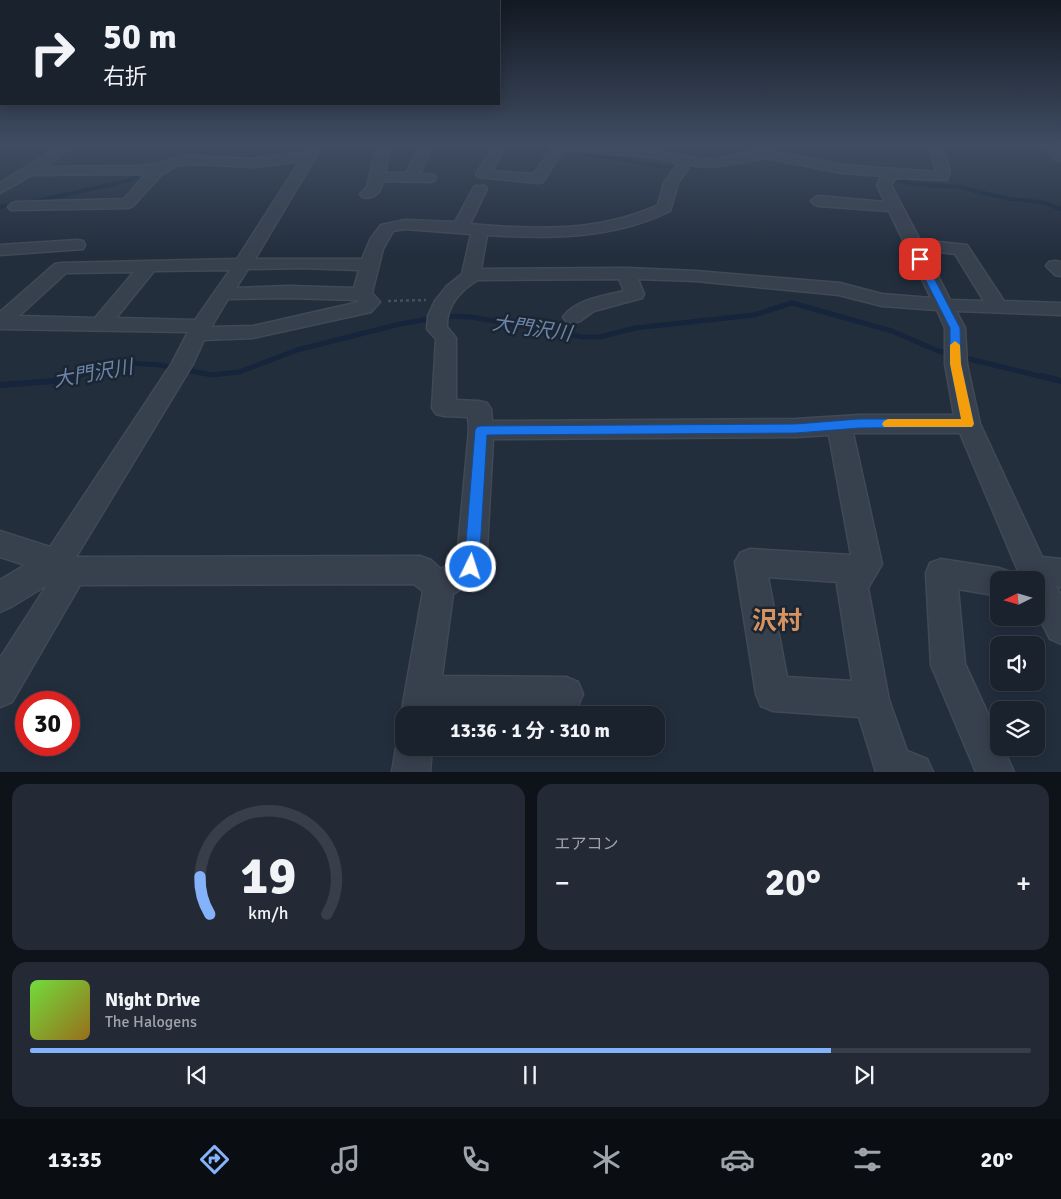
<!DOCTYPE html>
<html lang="ja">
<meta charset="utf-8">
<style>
body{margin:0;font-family:Signika,"Noto Sans JP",sans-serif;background:#232a36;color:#f1f3f6;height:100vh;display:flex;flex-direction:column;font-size:19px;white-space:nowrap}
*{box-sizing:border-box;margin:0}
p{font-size:16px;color:#9fa4aa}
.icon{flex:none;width:28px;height:28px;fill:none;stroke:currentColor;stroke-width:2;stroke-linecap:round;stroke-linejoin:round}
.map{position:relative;height:772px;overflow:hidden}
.side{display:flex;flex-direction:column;gap:12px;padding:12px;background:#0e1319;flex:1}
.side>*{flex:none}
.hud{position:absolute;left:0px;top:0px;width:500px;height:105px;box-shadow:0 2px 12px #0003,0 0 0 1px #383f4a;background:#1a222e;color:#f1f3f6;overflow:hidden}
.needle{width:32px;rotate:265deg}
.tools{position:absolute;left:990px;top:571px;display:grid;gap:10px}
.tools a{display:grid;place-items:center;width:55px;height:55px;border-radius:10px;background:#1a222e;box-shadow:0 2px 12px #0003,0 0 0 1px #383f4a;font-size:25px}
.speed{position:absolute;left:15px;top:691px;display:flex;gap:10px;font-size:25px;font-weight:700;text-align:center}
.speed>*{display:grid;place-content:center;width:65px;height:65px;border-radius:50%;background:#1a222e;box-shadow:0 2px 12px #0003,0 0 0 1px #383f4a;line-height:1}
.speed .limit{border:8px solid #d22;background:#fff;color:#111}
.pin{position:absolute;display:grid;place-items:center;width:42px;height:42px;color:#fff;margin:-21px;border-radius:10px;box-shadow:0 2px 8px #0006}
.me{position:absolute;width:55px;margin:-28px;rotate:4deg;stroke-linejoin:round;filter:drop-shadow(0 0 4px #0008)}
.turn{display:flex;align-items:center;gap:18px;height:105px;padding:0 20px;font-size:22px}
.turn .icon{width:65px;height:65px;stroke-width:2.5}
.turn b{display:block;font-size:35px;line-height:42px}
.big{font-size:38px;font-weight:700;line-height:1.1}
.side .widget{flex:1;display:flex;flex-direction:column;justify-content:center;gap:8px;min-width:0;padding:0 18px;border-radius:15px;background:#232a36}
.side .dial{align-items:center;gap:0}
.dial svg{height:130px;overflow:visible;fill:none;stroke:#383f4a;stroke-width:7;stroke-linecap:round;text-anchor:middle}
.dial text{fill:#f1f3f6;stroke:none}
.song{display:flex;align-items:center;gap:15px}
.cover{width:60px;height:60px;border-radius:8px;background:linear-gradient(135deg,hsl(100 70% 55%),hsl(40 70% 35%))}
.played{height:5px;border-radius:2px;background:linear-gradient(90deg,#85b3fb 80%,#383f4a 80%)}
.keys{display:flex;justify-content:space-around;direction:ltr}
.heat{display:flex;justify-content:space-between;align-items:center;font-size:28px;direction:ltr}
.side .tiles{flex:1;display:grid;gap:12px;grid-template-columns:1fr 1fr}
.widget:last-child{grid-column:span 2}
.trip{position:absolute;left:395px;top:706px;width:270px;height:50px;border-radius:15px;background:#1a222e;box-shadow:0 2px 12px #0003,0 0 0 1px #383f4a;font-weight:700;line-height:50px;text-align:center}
.tab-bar{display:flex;height:80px;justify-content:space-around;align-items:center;background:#0a0e12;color:#9fa4aa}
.tab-bar .icon{width:35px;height:35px}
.tab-bar .selected{color:#85b3fb}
.tab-bar b{font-size:22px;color:#f1f3f6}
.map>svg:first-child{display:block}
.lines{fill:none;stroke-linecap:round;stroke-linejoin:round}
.stream-far2{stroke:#16253b;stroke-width:4}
.stream-far1{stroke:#16253b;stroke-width:5}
.stream{stroke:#16253b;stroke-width:6}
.minor-casing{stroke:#404956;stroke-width:3}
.path{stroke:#3e5456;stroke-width:2.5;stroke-dasharray:3 3;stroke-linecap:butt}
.minor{fill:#37404d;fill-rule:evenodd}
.route{fill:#1a73e8;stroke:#114b97}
.slow{fill:#f59e0b}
.labels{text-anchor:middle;stroke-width:5;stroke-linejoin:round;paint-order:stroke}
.water-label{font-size:20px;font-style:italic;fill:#6a85a9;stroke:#1c2532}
.near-quarter-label{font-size:25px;font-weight:bold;fill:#d7935f;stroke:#1c2532}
</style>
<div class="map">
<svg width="1061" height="772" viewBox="0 0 1061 772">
<rect width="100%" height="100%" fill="#232e3d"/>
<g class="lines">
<!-- stream-far2 -->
<g class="stream-far2">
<polyline points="549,146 552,146"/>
<polyline points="570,150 663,167 679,167"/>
<polyline points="689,167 713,167 727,164"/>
<polyline points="869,175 881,176"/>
<polyline points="891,179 914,184 959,187 1009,199 1042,202 1061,209"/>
<polyline points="27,203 127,181 150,169"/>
<polyline points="0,207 18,204"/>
</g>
<!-- stream-far1 -->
<g class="stream-far1">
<polyline points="961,357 1047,378"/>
<polyline points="73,378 109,366 130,363 160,365 212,375 239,372 297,350 400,324 445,316 472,317 583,337 600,337 635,328 754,315 792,303 892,331 938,351 952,354"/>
</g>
<!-- stream -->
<g class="stream">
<polyline points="1042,376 1061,381"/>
<polyline points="0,385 66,380 77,376"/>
</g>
<defs>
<g id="minor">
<path d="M60,146H75L45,167L140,166L156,164L183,156L253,159L306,152L310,146H322L255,259H362L370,240L381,225L405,220L455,222L473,189L475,186H485L487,189L470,224C533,230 600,232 658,205L664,183L678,163L650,157L563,150L543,182L538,183L478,177L476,174L494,146H506L492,171L534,174L553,146H609L650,149L698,159L717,160L743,153L766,150L842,165L936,172L930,146H942L950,171L947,180L896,178L891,185L920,240L967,245L1004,301L1061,303V315L956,311L965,328L967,364L980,424L1042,557L1061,559V587L1056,586L1061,595V644L1050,639L1036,611V580H1022L960,433H853L882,564L868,588L889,700L907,751L927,759L933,772H876L859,717L773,711L761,706L756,694L735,562L740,553L750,549L851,555L829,435L796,437L493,439L486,567L481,577L453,594L442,676L566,677L578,682L583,694L578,706L566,711L437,710V715H404V721L401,715L423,591L414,584L80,585L12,702L0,707V658L47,585L11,607L0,612V580L25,565L0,557V531L50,547L172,363L188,332L0,329V312L55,264L61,263L237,259L300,161L253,167L193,164L176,166L161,175L133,206L128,208L11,210L8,207L11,204L16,202L124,199L146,174L32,175L0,193V183ZM766,158L842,173L882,176L877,185L885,202L819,196L814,198L811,201L814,204L819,206L889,211L931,298L882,294L840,283L696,271L626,268L481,269L487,235C550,239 613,239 670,211L678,183L690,165C716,171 740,161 766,158ZM405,229L471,234L462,274L447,286L435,301L428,316L427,329L436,339L432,408L436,414L444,416L468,417L469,430L457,559L441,569L431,560L420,556L76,557L193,364L204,340L253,338L371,312L380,302L372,293L383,249L393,231ZM925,250L955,254L984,301L950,300ZM302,268L359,270L354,288L289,286L236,288L248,269ZM230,270L195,320L116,318L154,271ZM134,272L95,318L19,316L66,273ZM619,279L624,291C604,296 576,299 563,317L566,321L573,323L580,321L594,311L642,298L644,294L638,279L696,281L839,295L882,306L937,310L945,328V364L954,415H859L796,419L492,421L491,409L487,403L479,401L456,400V338L447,327C446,307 460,290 478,280ZM289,298L357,300L359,302L253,326L211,327L228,299ZM768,577L838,582L837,585L852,681L787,677Z"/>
<path d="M381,146H393L389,153L385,173H406L420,146H432L420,174L434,175L436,178L434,181L429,182L383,181C381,192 374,200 362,197L360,194L367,187L375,153Z"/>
<polygon points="1041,146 1055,146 1061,150 1061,161 1056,160"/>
<polygon points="77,240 83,241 85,245 83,249 0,255 0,245"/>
<polygon points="1055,261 1061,262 1061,276 1055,275 1046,266 1049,262"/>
<polygon points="941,559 999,568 1010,572 1013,580 999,580 999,596 958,589 965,664 999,738 999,748 1003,748 1014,772 976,772 931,665 926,573 930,563"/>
<polygon points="404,734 404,748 432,748 430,772 392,772 396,748 401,735"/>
</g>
</defs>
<!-- minor casing -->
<use href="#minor" class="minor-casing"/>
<!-- path -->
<polyline class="path" points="388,301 426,300"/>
<!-- minor -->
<use href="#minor" class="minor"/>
</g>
<!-- sky -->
<linearGradient id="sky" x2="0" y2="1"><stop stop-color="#131922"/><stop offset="0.57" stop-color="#3f4c62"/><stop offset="1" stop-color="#3f4c62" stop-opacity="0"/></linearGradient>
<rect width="1061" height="254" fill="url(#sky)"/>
<!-- route -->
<polygon class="route" points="920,256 924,259 960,328 961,364 974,424 972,427 859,428 796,433 487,435 479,567 477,572 471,574 466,572 464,567 475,430 477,427 481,426 796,424 859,419 961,419 950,364 950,328 915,259"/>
<!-- slow -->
<polygon class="slow" points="955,341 960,345 961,364 974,424 972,427 884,427 882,424 884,421 888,419 961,419 950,364 950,345"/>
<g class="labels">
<!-- water labels -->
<g class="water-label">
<text transform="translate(532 328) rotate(8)" y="7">大門沢川</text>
<text transform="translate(93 373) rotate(-10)" y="7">大門沢川</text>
</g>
<!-- near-quarter labels -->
<g class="near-quarter-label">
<text x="777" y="629">沢村</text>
</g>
</g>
</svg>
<div class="tools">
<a><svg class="needle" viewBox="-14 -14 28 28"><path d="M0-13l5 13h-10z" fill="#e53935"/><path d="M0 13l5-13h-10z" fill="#9fa4aa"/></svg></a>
<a><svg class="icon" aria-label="sound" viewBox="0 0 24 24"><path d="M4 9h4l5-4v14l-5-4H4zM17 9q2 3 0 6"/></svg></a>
<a><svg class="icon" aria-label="layers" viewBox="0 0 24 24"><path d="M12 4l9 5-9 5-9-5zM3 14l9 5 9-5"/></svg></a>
</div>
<div class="speed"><div class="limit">30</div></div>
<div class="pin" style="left:920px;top:259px;background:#d93025"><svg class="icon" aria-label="arrive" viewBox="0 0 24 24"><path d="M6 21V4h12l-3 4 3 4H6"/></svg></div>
<svg class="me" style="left:471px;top:567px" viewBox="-20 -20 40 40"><circle r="17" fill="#1a73e8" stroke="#fff" stroke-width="3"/><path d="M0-11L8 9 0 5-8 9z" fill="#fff"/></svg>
<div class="trip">13:36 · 1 分 · 310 m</div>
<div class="hud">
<div class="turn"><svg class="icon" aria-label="right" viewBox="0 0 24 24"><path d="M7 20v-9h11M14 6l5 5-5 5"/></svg><div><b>50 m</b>右折</div></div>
</div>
</div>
<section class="side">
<div class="tiles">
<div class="widget dial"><svg viewBox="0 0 100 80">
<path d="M14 69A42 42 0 1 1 86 69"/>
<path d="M14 69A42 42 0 0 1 8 46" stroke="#85b3fb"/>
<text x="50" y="56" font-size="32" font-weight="700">19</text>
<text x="50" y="72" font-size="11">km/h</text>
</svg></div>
<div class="widget"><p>エアコン</p>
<div class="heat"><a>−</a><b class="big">20°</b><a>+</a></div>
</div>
<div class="widget">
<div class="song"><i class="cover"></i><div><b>Night Drive</b><p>The Halogens</p></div></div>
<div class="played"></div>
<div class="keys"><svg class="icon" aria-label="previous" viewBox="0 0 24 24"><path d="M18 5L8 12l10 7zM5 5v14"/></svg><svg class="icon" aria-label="pause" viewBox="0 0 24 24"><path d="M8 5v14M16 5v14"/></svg><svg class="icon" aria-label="next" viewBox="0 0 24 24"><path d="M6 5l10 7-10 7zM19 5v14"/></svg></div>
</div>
</div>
</section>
<nav class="tab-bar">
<b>13:35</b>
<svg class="icon selected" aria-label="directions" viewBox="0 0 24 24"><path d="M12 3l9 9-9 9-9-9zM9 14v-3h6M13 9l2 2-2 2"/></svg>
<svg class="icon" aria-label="music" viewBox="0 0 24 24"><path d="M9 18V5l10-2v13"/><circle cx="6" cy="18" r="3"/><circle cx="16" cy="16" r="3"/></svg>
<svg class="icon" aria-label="phone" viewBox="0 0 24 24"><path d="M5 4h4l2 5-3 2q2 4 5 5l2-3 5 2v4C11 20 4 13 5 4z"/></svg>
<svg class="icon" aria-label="climate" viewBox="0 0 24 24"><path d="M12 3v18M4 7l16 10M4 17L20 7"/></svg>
<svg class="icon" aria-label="car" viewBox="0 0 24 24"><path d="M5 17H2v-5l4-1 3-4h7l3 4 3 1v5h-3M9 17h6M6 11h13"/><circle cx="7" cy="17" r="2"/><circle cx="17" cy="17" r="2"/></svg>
<svg class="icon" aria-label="filters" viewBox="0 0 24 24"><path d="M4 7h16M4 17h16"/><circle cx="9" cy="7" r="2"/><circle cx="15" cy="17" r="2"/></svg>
<b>20°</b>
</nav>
